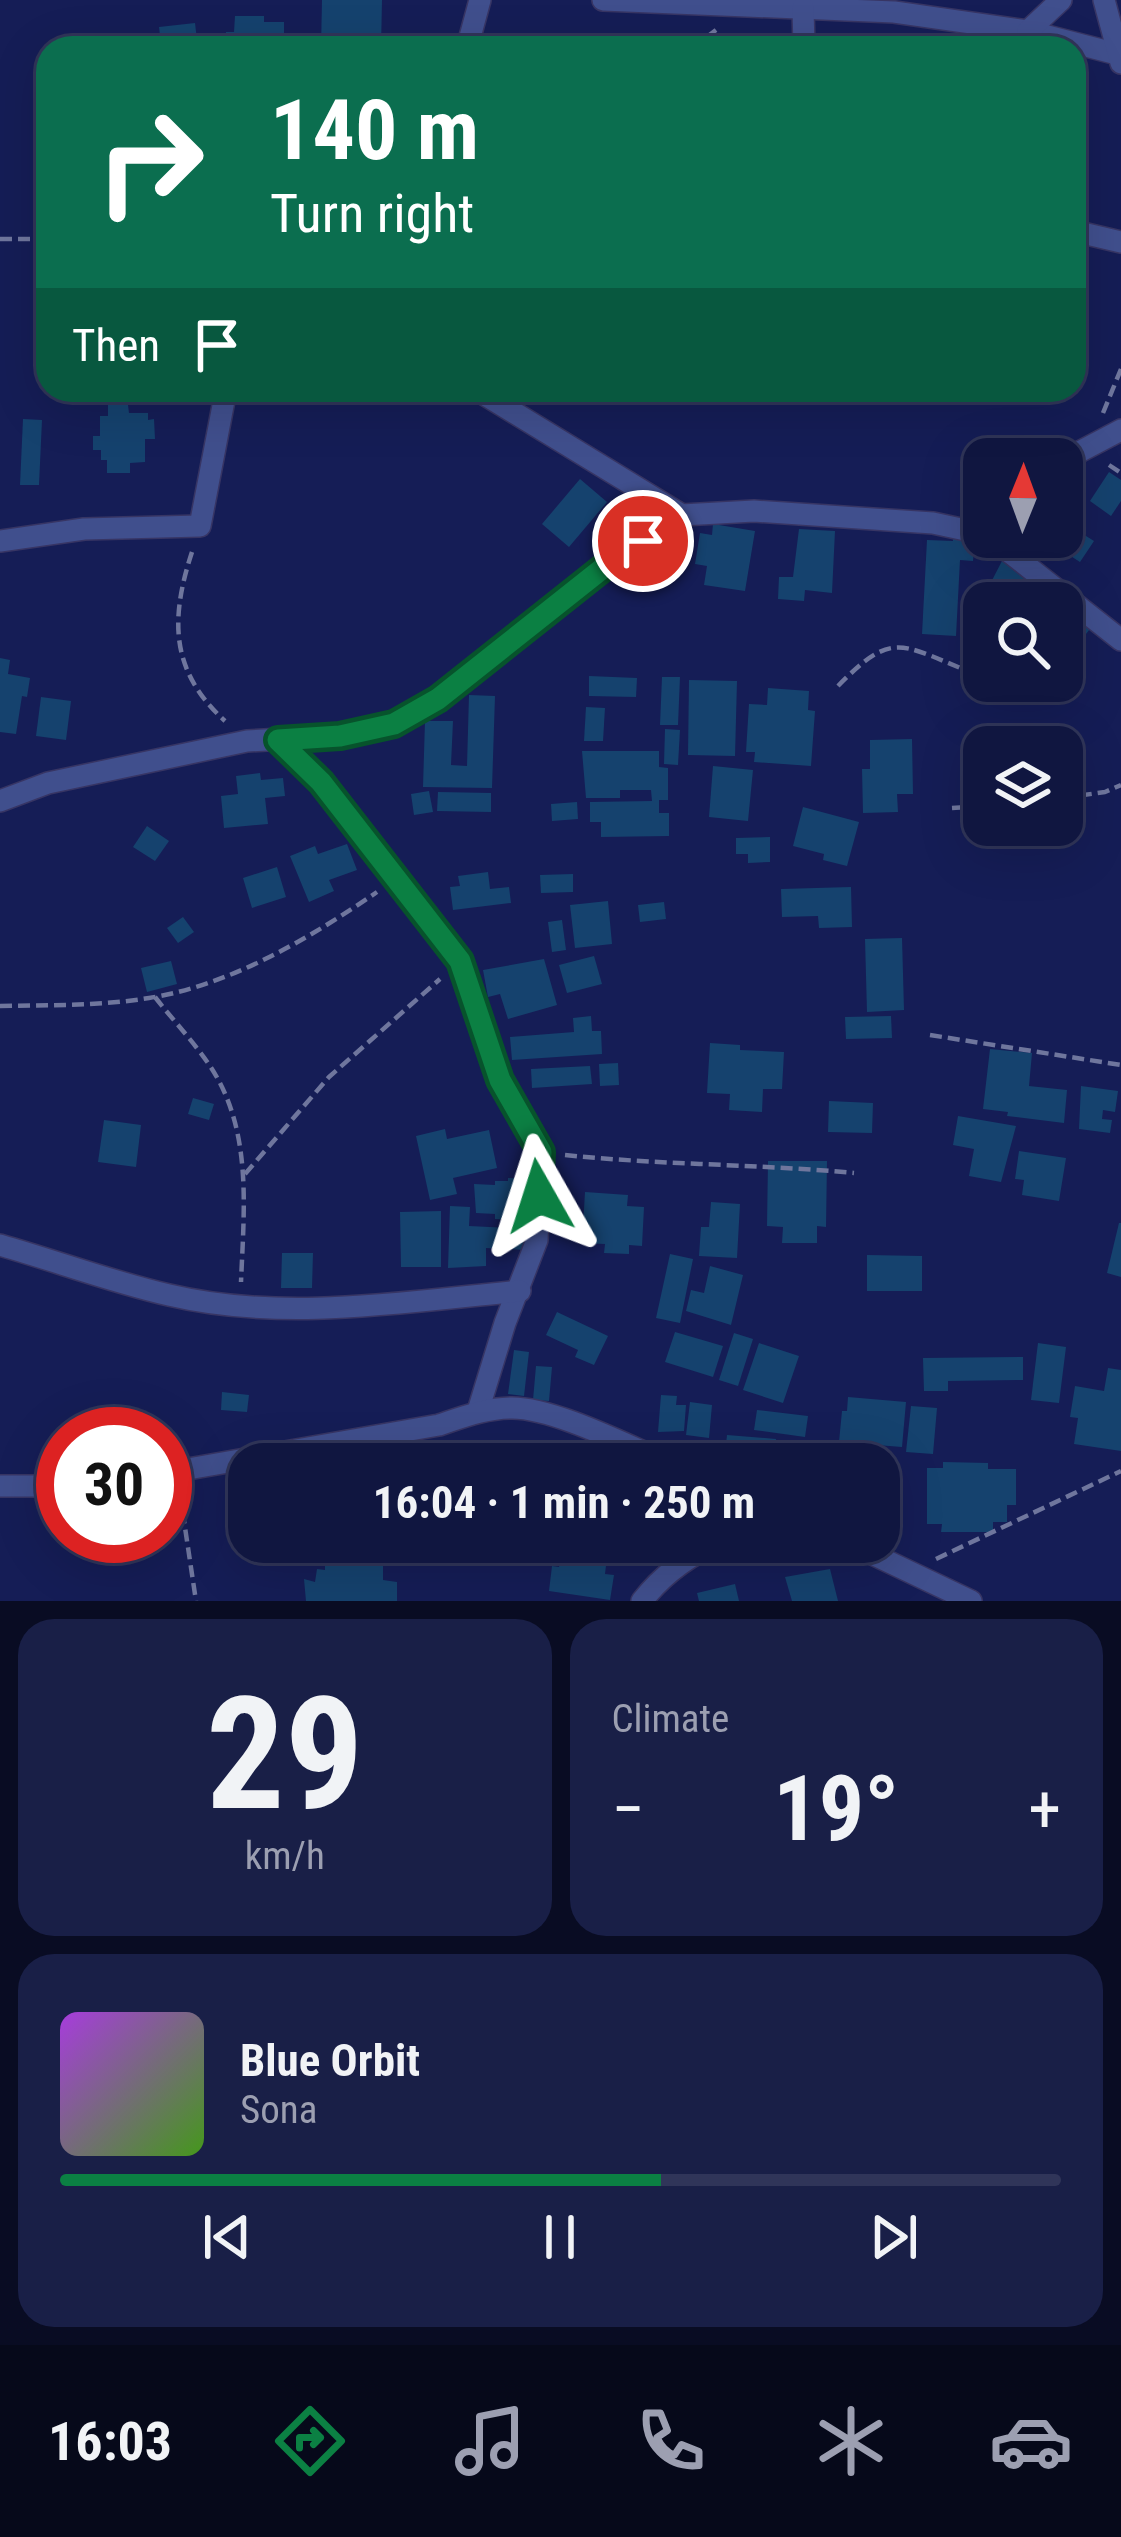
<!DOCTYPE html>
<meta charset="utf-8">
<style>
body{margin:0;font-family:"Roboto Condensed",sans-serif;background:#191f47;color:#f1f3f6;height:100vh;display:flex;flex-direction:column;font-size:45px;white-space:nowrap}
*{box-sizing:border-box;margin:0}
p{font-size:39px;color:#9c9fb1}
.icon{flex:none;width:66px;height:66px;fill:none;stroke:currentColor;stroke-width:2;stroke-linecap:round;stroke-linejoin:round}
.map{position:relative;height:1601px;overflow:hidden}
.details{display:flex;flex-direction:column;gap:18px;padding:18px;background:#090c23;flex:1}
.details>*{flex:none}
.top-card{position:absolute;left:36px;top:36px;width:1050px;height:366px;border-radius:36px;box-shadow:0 12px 48px #0002,0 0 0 3px #303559;background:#0b6e4f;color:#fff;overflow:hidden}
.needle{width:78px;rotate:1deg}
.buttons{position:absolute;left:963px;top:438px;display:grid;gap:24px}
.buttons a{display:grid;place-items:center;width:120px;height:120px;border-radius:24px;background:#101640;box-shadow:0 12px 48px #0002,0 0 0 3px #303559;font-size:60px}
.speed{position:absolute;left:36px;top:1407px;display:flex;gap:24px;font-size:60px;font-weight:700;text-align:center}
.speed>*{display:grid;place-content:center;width:156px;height:156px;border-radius:50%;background:#101640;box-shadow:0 12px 48px #0002,0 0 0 3px #303559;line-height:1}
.speed .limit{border:18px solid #d22;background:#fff;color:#111}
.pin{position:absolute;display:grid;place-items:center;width:102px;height:102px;color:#fff;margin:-51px;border:6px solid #fff;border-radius:50%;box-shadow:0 3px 12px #0007}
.me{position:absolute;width:132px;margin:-66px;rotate:354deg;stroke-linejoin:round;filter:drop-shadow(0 0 9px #0008)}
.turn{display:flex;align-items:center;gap:42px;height:252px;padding:0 36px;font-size:54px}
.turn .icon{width:156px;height:156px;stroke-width:2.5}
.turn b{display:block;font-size:84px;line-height:102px}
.then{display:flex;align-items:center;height:114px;padding:0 36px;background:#0003;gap:24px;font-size:45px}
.big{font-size:90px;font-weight:700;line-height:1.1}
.details .card{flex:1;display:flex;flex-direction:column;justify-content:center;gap:18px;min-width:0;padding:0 42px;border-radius:36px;background:#191f47}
.details .dial{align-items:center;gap:0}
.dial b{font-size:156px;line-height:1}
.song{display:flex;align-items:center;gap:36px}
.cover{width:144px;height:144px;border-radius:18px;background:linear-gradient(135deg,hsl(280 70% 55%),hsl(100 70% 35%))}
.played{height:12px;border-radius:6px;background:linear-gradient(90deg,#0b8043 60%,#303559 60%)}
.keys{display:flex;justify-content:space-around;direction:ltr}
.heat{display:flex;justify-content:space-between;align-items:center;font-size:66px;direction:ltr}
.details .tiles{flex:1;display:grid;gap:18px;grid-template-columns:1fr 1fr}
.card:last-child{grid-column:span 2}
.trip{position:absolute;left:228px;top:1443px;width:672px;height:120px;border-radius:36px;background:#101640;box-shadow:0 12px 48px #0002,0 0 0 3px #303559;font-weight:700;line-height:120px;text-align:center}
.tab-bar{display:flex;height:192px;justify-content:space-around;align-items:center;background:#06091a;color:#9c9fb1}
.tab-bar .icon{width:84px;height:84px}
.tab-bar .on{color:#0b8043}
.tab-bar b{font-size:54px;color:#f1f3f6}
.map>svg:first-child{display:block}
.building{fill:#15426e}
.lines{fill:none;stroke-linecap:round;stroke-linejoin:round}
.street-casing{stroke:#373564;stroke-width:24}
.path{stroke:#6f769d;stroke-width:4.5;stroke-dasharray:12 6;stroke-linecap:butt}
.street{stroke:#404f8d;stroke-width:21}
.route-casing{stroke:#07532c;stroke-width:30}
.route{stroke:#0b8043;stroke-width:21}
</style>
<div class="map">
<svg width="1121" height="1601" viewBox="0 0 1121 1601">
<rect width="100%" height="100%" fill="#151d56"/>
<!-- building -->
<g class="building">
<polygon points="322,0 382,0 381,48 321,48"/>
<polygon points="235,16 264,16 264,22 284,22 284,48 226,48 226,32 234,32"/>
<polygon points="195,23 197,40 161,44 159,27"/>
<polygon points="108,404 128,405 129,413 148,413 148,420 154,419 155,439 145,439 145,462 130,463 130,473 107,473 107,460 101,460 101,450 93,450 93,436 100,436 100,416 108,416"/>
<polygon points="23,419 42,420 39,485 20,485"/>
<polygon points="1109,472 1121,480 1121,501 1111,516 1090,501"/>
<polygon points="580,479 607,502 569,547 542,524"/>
<polygon points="1062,521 1094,541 1080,562 1041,537 1062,537"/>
<polygon points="713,524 755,531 745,591 704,585 707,566 695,564 700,533 712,535"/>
<polygon points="799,529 835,531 832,593 805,590 804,601 778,599 779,577 793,577"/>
<polygon points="953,537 975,538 973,561 960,560 956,636 922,634 927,540 953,541"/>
<polygon points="1003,559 1093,625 1072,652 1062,645 1062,603 1032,603 1014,591 1005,603 987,590"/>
<polygon points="0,658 10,660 8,674 30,678 27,697 22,696 16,734 0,732"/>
<polygon points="589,676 637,678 636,697 589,696"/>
<polygon points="662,677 680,677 678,725 660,725"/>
<polygon points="689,680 737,681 735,756 688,755"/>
<polygon points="768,688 809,691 808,710 815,711 811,766 754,762 755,752 746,752 749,704 767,705"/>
<polygon points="469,695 495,696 492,788 423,787 425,721 453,721 451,765 467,766"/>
<polygon points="41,697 71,701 66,740 36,736"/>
<polygon points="586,707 605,708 603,741 584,741"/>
<polygon points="665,729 680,730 678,765 664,764"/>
<polygon points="912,739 913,794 897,794 898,812 863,813 862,769 870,769 870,740"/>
<polygon points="582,751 659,751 659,767 668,768 668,800 659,800 659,813 669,813 669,836 601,837 601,822 590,822 590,802 652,801 651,790 620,790 620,798 586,798"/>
<polygon points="713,766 753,770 748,821 709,817"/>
<polygon points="260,773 261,780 283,778 285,796 265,798 268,824 224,828 221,796 238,794 236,776"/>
<polygon points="1062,779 1083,788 1073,811 1062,807"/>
<polygon points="429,791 433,812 414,815 411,794"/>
<polygon points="438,792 491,793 491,812 437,811"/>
<polygon points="577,802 578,819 552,821 551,804"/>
<polygon points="803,807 859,822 847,866 823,860 824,854 793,846"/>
<polygon points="147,826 169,841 155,861 133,847"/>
<polygon points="770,837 770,862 748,863 748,854 736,854 736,838"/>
<polygon points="347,844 357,870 329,880 334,891 309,902 290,856 315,846 318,854"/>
<polygon points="277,867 286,897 252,908 243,878"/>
<polygon points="488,872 490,889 509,887 511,903 453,910 450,887 460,886 458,876"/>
<polygon points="573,874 573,892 541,893 540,875"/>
<polygon points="851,887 852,927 819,928 818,916 782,917 781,889"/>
<polygon points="608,901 612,944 575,948 570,905"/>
<polygon points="664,902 666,919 640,922 638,905"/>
<polygon points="183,917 194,932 178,943 167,928"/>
<polygon points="562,920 566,950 552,952 548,922"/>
<polygon points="902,938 904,1010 867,1012 865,939"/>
<polygon points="594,956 602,984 567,993 559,965"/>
<polygon points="544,959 557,1005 508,1019 500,994 488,997 483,970"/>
<polygon points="171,961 177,984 147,992 141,968"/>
<polygon points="591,1016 592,1031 601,1031 602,1054 512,1060 510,1037 574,1032 573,1018"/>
<polygon points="891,1016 892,1038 846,1039 845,1017"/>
<polygon points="710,1043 740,1045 740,1050 784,1052 782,1089 763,1089 762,1112 729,1110 730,1094 707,1093"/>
<polygon points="990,1049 1032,1053 1029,1086 1067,1090 1064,1123 1007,1116 1008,1112 983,1109"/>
<polygon points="618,1063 619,1085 600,1086 599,1064"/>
<polygon points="590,1066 592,1084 532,1088 531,1069"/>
<polygon points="1081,1086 1118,1091 1115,1112 1103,1110 1102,1119 1112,1120 1110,1133 1079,1129"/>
<polygon points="193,1098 214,1104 209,1120 188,1114"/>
<polygon points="829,1101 873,1103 872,1133 828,1132"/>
<polygon points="958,1116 1016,1126 1001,1182 969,1176 974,1149 953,1145"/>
<polygon points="104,1120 141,1125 136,1167 98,1162"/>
<polygon points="445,1129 447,1139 489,1130 497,1168 453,1178 457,1194 430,1200 416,1136"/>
<polygon points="1019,1151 1066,1158 1059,1201 1022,1195 1024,1180 1015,1179"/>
<polygon points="768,1161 827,1161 826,1227 817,1226 817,1243 782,1243 783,1227 767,1226"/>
<polygon points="508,1178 543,1179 542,1221 495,1219 495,1214 476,1213 474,1184 495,1185 495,1181 508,1181"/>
<polygon points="585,1192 628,1195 627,1206 644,1207 642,1246 629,1245 629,1254 604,1253 605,1244 582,1243"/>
<polygon points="711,1202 740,1204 737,1258 699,1256 701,1227 709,1227"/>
<polygon points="450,1206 470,1207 469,1226 527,1229 526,1250 486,1248 486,1266 448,1268"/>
<polygon points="441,1211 441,1267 401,1267 400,1212"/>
<polygon points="1119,1223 1121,1223 1121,1277 1107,1273"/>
<polygon points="282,1253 313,1253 312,1288 281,1288"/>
<polygon points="670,1254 693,1259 680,1323 656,1318"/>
<polygon points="867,1255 922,1256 922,1291 867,1291"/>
<polygon points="710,1266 743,1275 731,1325 686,1311 691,1290 704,1293"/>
<polygon points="557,1312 608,1336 594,1365 575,1357 578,1350 546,1335"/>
<polygon points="675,1332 723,1346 713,1377 665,1362"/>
<polygon points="734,1333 753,1339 738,1386 719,1380"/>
<polygon points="759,1343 799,1356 783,1403 743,1390"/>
<polygon points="1038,1343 1066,1347 1059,1403 1031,1400"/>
<polygon points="514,1350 529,1352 524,1396 508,1394"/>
<polygon points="1023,1357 1023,1380 948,1381 948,1391 924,1391 923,1358"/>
<polygon points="536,1366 552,1367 549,1401 533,1400"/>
<polygon points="1108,1368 1121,1370 1121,1451 1074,1444 1078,1418 1070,1417 1075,1386 1104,1391"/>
<polygon points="222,1392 249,1395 247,1412 221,1410"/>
<polygon points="661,1395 677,1396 676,1405 686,1405 684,1431 658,1432"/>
<polygon points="848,1397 906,1402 902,1447 839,1442 842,1411 847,1411"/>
<polygon points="690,1402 712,1405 709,1438 686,1435"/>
<polygon points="911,1406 937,1408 933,1454 906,1452"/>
<polygon points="757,1410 808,1416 805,1437 754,1430"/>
<polygon points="727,1435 776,1439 774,1464 724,1464"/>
<polygon points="943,1462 988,1463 988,1469 1016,1469 1016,1505 1007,1505 1007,1522 993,1522 993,1532 941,1532 942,1524 927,1524 927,1468 943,1468"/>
<polygon points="879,1500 891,1504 883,1527 889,1529 882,1550 860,1542 879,1542"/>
<polygon points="563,1542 585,1542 583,1553 607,1557 605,1574 614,1575 610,1600 549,1591 552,1566 559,1567"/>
<polygon points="325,1552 345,1554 345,1559 356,1560 356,1554 383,1556 383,1580 397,1582 397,1601 306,1601 304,1579 315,1582 317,1569 325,1570"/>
<polygon points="830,1569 838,1601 792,1601 785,1577"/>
<polygon points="735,1584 739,1601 699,1601 697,1593"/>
</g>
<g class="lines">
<defs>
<g id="street">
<polyline points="603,0 894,12 1028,31 1117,54"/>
<polyline points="1104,0 1121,63"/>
<polyline points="803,8 804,48"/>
<polyline points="1028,31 1061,0"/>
<polyline points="467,48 480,0"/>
<polyline points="1074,231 1121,242"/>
<polyline points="477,390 682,515"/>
<polyline points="1062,461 1121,430"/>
<polyline points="990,537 1121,640"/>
<polyline points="0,541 84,529 200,526 226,390"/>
<polyline points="278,740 321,782 460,961 499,1080 541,1152 537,1240 505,1323 478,1411"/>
<polyline points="0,801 48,783 247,741 340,736 394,724 438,699 603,568 682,515 754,511 933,523 984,534"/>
<path d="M0,1245C56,1261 112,1282 169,1295C283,1322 405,1302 520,1291"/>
<path d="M165,1473L439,1425C463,1417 486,1408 512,1408C555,1408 630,1447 671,1464"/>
<polyline points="0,1486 63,1486"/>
<polyline points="847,1542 971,1601"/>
<path d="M642,1601C663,1574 688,1556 719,1542"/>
</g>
</defs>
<!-- street casing -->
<use href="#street" class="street-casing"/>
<!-- path -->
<g class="path">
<polyline points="692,48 716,30"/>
<polyline points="0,239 48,239"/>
<polyline points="1103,413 1121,369"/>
<polyline points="1109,465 1121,473"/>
<path d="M192,552C170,619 170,671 225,721"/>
<path d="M838,686C891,632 899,643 963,669"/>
<polyline points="1062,798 1105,792 1121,785"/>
<polyline points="952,808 984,806"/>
<path d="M155,997C172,1019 192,1040 208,1063C253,1128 244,1207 241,1282"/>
<path d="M0,1006C50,1005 100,1006 149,998C231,985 310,938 377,892"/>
<polyline points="930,1035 1121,1065"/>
<path d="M565,1155C661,1165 758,1164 854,1173"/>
<polyline points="245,1174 329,1077 440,979"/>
<polyline points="180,1494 196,1601"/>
<polyline points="936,1559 1121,1471"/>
</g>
<!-- street -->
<use href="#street" class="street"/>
</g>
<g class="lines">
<defs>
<polyline id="route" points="539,1196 541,1152 500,1080 460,961 321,782 278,740 340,736 394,724 438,699 603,568 643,541"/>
</defs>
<!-- route casing -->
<use href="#route" class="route-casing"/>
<!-- route -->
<use href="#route" class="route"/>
</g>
</svg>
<div class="buttons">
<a><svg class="needle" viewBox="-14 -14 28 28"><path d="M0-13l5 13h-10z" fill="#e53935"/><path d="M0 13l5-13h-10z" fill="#9c9fb1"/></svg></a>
<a><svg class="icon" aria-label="search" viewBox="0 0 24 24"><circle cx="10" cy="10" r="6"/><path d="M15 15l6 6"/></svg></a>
<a><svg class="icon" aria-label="layers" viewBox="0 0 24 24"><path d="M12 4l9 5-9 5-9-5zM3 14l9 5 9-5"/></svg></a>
</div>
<div class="speed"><div class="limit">30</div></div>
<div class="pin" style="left:643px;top:541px;background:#d93025"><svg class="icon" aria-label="arrive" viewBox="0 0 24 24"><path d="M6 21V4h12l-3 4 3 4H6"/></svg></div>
<svg class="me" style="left:539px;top:1196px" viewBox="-20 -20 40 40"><path d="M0-17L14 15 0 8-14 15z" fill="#0b8043" stroke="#fff" stroke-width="4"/></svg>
<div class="trip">16:04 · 1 min · 250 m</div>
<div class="top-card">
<div class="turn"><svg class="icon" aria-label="right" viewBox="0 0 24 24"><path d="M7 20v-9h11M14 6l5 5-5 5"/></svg><div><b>140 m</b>Turn right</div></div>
<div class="then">Then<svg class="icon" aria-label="arrive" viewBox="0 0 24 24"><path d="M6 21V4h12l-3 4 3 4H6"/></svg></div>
</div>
</div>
<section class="details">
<div class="tiles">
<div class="card dial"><b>29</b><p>km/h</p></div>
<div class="card"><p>Climate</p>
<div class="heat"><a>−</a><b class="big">19°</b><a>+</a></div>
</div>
<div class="card">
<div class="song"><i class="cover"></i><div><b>Blue Orbit</b><p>Sona</p></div></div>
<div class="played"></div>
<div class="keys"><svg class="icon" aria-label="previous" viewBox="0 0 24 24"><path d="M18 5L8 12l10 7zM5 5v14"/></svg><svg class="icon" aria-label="pause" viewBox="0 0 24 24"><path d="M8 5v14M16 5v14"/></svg><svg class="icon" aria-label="next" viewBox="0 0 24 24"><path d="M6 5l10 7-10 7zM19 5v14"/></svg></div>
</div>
</div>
</section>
<nav class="tab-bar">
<b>16:03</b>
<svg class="icon on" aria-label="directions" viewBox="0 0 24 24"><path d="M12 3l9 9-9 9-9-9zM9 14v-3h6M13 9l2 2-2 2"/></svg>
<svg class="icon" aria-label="music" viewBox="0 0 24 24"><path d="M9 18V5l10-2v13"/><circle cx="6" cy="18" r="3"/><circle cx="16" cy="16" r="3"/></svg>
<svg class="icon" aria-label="phone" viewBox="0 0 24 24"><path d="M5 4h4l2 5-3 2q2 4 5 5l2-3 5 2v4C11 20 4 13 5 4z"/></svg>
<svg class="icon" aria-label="climate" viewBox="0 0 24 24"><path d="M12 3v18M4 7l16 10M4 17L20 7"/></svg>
<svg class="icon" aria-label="car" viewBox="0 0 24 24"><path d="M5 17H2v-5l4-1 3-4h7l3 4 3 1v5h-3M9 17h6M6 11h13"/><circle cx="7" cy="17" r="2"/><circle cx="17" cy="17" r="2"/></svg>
</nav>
